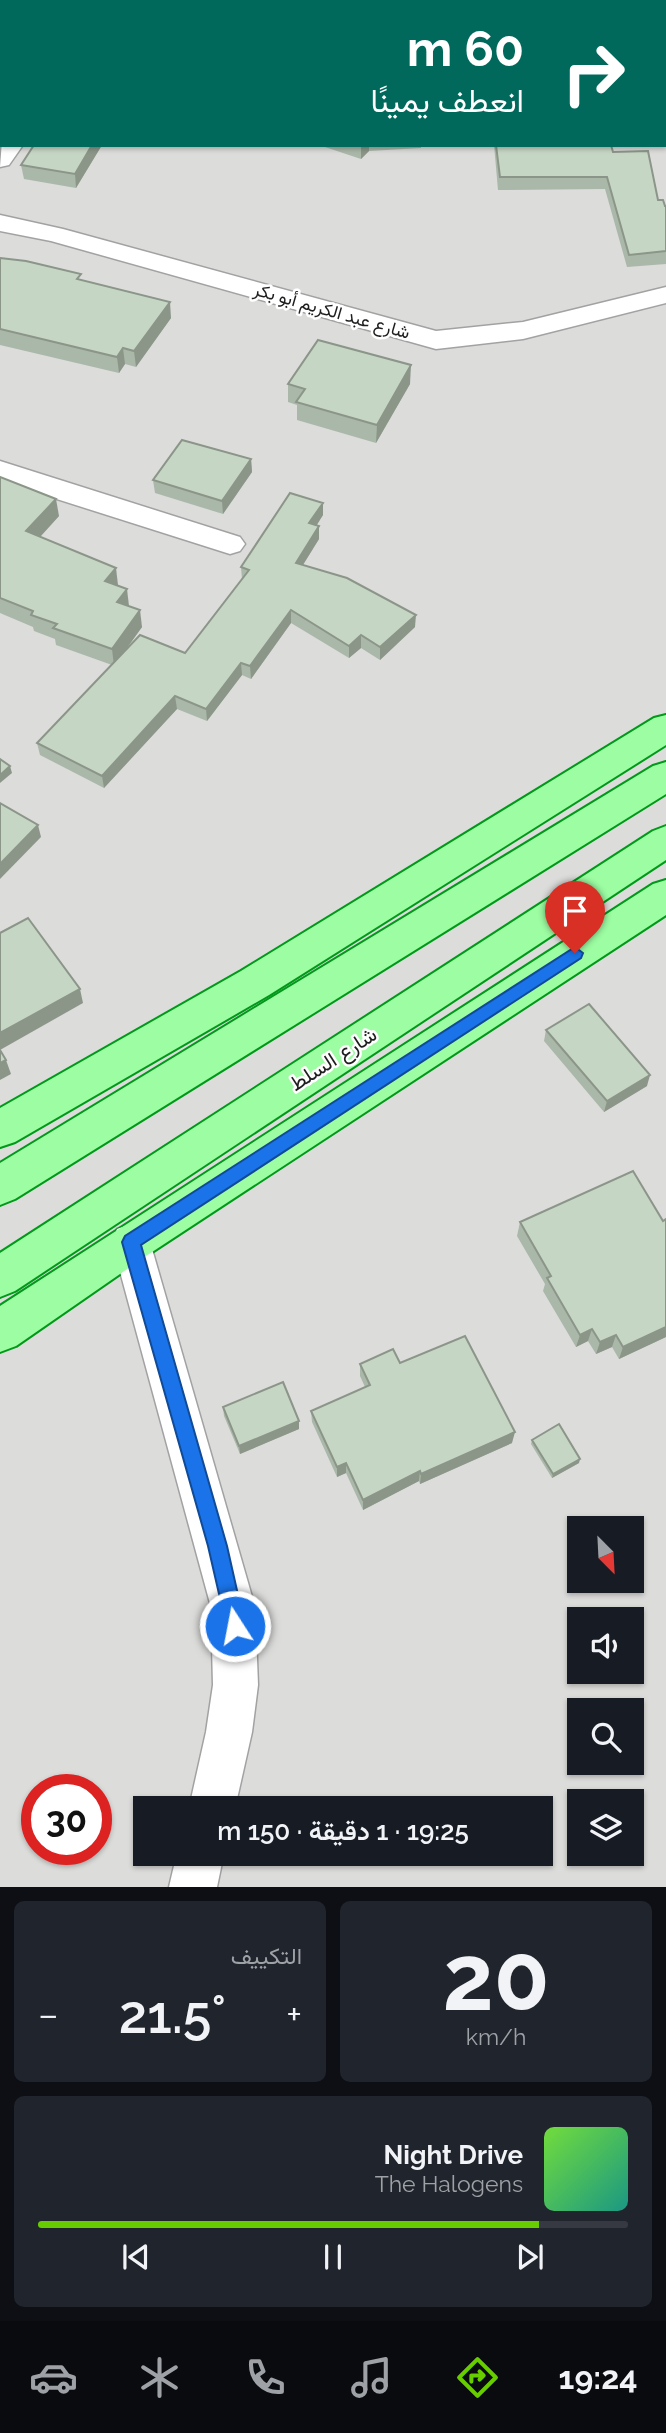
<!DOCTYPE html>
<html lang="ar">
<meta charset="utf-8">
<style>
body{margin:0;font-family:Raleway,Vazirmatn,sans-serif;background:#20242c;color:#f1f3f6;direction:rtl;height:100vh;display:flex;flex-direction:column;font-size:26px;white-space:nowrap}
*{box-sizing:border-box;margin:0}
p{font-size:23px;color:#9ea1a6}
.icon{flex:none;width:38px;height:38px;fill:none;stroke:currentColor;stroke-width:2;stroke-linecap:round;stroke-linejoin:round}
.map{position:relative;height:1887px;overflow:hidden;direction:ltr}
.details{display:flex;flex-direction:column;gap:14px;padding:14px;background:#0d0f14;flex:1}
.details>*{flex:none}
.banner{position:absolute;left:0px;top:0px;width:667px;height:147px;box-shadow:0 2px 5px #0004;direction:rtl;background:#00695c;color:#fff;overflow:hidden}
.needle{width:46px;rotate:156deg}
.tools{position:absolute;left:567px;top:1516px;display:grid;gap:14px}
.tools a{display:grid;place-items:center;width:77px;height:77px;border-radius:0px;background:#171b24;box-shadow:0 2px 5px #0004;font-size:35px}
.speed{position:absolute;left:21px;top:1774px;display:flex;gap:14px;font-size:35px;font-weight:700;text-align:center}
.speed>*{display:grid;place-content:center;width:91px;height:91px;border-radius:50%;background:#171b24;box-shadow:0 2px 5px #0004;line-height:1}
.speed .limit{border:10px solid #d22;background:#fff;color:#111}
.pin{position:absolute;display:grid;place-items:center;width:60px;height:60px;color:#fff;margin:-72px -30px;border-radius:50% 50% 50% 0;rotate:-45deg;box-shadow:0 0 7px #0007}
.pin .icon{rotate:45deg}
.me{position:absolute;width:77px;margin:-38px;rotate:349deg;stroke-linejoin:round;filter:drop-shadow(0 0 5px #0008)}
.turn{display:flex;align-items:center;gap:24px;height:147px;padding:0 28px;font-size:32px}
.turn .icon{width:91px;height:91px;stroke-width:2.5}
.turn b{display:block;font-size:49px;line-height:60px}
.big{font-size:52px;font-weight:600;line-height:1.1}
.details .widget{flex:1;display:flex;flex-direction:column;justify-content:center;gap:10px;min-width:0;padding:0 24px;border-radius:10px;background:#20242c}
.details .dial{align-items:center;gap:0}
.dial b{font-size:91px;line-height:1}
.song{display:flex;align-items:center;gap:21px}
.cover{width:84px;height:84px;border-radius:10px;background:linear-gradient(135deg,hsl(100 70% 55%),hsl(170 70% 35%))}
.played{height:7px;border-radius:4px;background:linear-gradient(90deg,#67cd00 85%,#363941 85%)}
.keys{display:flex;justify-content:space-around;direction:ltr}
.heat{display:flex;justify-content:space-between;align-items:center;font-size:38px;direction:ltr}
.details .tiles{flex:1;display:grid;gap:14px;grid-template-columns:1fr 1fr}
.widget:last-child{grid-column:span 2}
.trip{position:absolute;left:133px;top:1796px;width:420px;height:70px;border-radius:0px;background:#171b24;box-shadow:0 2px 5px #0004;font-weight:600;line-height:70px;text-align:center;direction:rtl}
.menu{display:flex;height:112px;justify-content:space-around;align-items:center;background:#090b0e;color:#9ea1a6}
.menu .icon{width:49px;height:49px}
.menu .active{color:#67cd00}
.menu b{font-size:32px;color:#f1f3f6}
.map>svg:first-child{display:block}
.residential{fill:#dcdcdb;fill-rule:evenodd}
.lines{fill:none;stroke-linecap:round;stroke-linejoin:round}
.street-casing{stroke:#a2a2a2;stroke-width:3}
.secondary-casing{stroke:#037749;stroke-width:4}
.primary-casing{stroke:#009919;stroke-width:4}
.street{fill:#fff;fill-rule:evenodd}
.secondary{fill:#b7fadc;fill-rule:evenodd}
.primary{fill:#9cfda2;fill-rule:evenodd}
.wall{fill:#aab8a9}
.shaded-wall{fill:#8b9689}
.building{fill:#c6d6c4;stroke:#8b9689;stroke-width:2}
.route{fill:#1a73e8;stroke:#114b97;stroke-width:2}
.labels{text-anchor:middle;stroke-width:5;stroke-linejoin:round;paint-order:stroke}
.far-street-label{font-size:18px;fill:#1e1e1e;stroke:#fff}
.street-label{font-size:21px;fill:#1e1e1e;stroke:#fff}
</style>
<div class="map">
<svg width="666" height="1887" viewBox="0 0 666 1887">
<rect width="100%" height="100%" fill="#e4efe6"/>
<!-- residential -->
<path class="residential" d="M0,0H666V1887H0ZM2,2H665V145H2ZM579,1528H632V1580H579ZM579,1619H632V1671H579ZM579,1710H632V1762H579ZM37,1790H96V1850H37ZM579,1801H632V1853H579ZM145,1808H541V1853H145Z"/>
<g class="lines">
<defs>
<g id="street">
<polygon points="37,0 59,0 60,2 38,2"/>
<polygon points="2,141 2,145 23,145 9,165 0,167"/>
<polygon points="0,215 63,229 436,331 523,322 666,287 666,303 523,339 436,349 51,241 0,231"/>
<polygon points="0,461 240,537 245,544 240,551 230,554 0,481"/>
<polygon points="131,1224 145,1229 150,1242 255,1607 258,1685 252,1732 235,1808 189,1808 206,1732 213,1685 211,1607 112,1242 117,1229"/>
<polygon points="177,1853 224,1853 217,1887 169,1887"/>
</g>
<g id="secondary">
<polygon points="555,0 580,0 581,2 556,2"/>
<polygon points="593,0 617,0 618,2 594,2"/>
<polygon points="665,56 666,57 666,73 665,72"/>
<rect x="665" y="96" width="1" height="17"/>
</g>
<g id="primary">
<polygon points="666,715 666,745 269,995 15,1142 0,1147 0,1108 241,971 654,718"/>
<polygon points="666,762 666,794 15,1199 0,1205 0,1163 653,766"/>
<polygon points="666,826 666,860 15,1291 0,1297 0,1253 653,831"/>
<polygon points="666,880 666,915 146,1256 16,1346 0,1352 0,1306 653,884"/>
</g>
</defs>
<!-- street casing -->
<use href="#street" class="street-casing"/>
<!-- secondary casing -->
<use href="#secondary" class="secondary-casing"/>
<!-- primary casing -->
<use href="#primary" class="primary-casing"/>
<!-- street -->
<use href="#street" class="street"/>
<!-- secondary -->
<use href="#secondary" class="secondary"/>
<!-- primary -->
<use href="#primary" class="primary"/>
</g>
<!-- wall -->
<g class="wall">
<polygon points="102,145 76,188 24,179 21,165"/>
<polygon points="319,145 421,145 421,148 369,151 361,159"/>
<polygon points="494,145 611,145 613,152 658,200 666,206 666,264 627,267 605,189 498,190"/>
<polygon points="0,258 82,280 171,318 136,367 125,364 119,373 0,345"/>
<polygon points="288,384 410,384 376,443 297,420 297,405 288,402"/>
<polygon points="251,459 252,472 223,514 155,493 153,480"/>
<polygon points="0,477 59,516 40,537 118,585 129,606 142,627 124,652 185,653 242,579 241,567 323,503 323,515 316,525 319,526 319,539 303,565 415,627 380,660 361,648 349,658 291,623 251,679 242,675 207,721 177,709 104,788 40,755 37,743 112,665 56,645 55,639 34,631 33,627 0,613"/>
<polygon points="546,1030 647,1086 604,1112 544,1041"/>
<polygon points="666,1219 666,1337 619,1359 612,1347 596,1354 588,1341 576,1347 543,1291 545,1284 517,1236 520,1222 663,1221"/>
<polygon points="400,1363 512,1443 420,1484 419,1481 363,1510 346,1473 337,1477 312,1422 311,1411 365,1387 360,1376 360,1364"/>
<polygon points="223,1407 299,1429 240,1454 224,1416"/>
<polygon points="532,1440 579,1463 552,1478 531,1444"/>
</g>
<!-- shaded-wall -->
<g class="shaded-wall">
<polygon points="2,11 2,30 0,32 0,13"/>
<polygon points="2,115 2,134 0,136 0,116"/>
<polygon points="92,145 102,145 76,188 75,174"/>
<polygon points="363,145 369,145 369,151 361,159 361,147"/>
<polygon points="170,302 171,318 136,367 134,351"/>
<polygon points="123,348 125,364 119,373 117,357"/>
<polygon points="411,365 410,384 376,443 377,425"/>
<polygon points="251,459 252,472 223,514 222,501"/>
<polygon points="56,499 59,516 29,549 26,531"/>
<polygon points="323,503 323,515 310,536 309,523"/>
<polygon points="319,526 319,539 296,576 296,563"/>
<polygon points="116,568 118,585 108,598 105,581"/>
<polygon points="127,589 129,606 119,619 117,602"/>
<polygon points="140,610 142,627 114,666 112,649"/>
<polygon points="291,610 291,623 251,679 250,666"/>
<polygon points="416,615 415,627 380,660 380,647"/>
<polygon points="361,635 361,648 349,658 349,646"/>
<polygon points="241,663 242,675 207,721 206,709"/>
<polygon points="175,696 177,709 104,788 102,776"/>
<polygon points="10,766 12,773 0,783 0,775"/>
<polygon points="38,825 41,837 0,879 0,864"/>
<polygon points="80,989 83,1003 0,1050 0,1033"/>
<polygon points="6,1060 11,1074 0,1080 0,1063"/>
<polygon points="650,1075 647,1086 604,1112 607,1101"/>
<polygon points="666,1327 666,1337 619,1359 623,1347"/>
<polygon points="592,1329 588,1341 576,1347 580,1335"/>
<polygon points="616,1335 612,1347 596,1354 600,1342"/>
<polygon points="299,1421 299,1429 240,1454 239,1446"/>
<polygon points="515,1432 512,1443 420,1484 421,1474"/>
<polygon points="580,1459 579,1463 552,1478 553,1474"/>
<polygon points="346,1463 346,1473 337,1477 337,1467"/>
<polygon points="420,1471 419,1481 363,1510 363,1500"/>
</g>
<!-- building -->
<g class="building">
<polygon points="0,0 14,0 12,2 2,2 2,11 0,13"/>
<polygon points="347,0 433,0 434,2 348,2"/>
<polygon points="34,145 92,145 75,174 21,165"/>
<polygon points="496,145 611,145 613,152 648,151 658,200 663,200 665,206 666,206 666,251 629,255 607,177 500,177"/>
<polygon points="0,258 26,261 81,274 77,279 170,302 134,351 123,348 117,357 0,329"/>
<polygon points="318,340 411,365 377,425 296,402 305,389 288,384"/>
<polygon points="182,440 251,459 222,501 153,480"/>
<polygon points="0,477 56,499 26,531 116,568 105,581 127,589 117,602 140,610 112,649 53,628 57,624 31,615 33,611 0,598"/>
<polygon points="290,493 323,503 309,523 319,526 296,563 347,578 416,615 380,647 361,635 349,646 291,610 250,666 241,663 206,709 175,696 102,776 37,743 140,635 185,653 249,570 241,567"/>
<polygon points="0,759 10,766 0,775"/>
<polygon points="0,803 38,825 0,864"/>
<polygon points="28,918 80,989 0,1033 0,933"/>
<polygon points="589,1004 650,1075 607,1101 546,1030"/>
<polygon points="0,1050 6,1060 0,1063"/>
<polygon points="633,1171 663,1221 666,1219 666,1327 623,1347 616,1335 600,1342 592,1329 580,1335 547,1278 551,1276 520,1222"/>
<polygon points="465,1336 515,1432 421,1474 420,1471 363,1500 346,1463 337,1467 311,1411 370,1385 360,1364 393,1349 400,1363"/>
<polygon points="283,1382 299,1421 239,1446 223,1407"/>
<polygon points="559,1424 580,1459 553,1474 532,1440"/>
</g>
<!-- route -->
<polygon class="route" points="575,947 583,953 581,958 141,1245 227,1546 245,1626 242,1633 235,1636 228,1633 208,1546 122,1242 125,1236"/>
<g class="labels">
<!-- far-street labels -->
<g class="far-street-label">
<text transform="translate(332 311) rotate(16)" y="6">شارع عبد الكريم أبو بكر</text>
</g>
<!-- street labels -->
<g class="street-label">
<text transform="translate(333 1059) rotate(-33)" y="7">شارع السلط</text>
</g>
</g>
</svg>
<div class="tools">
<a><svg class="needle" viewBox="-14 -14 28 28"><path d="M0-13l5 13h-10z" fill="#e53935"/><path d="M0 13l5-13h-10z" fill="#9ea1a6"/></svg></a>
<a><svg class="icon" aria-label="sound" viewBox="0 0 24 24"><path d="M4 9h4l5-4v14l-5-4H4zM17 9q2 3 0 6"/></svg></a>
<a><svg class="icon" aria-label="search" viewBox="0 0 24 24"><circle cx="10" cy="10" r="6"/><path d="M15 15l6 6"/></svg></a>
<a><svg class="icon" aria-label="layers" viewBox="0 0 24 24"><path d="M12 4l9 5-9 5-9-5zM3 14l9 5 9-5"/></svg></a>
</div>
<div class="speed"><div class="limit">30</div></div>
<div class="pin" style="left:575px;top:953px;background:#d93025"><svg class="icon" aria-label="arrive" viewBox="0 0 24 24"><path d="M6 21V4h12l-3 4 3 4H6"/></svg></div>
<svg class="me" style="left:235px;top:1626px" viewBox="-20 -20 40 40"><circle r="17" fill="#1a73e8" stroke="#fff" stroke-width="3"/><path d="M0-11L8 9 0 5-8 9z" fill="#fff"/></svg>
<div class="trip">19:25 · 1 دقيقة · 150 m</div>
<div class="banner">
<div class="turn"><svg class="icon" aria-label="right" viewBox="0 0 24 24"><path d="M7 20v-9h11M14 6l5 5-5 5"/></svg><div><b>60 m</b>انعطف يمينًا</div></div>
</div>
</div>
<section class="details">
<div class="tiles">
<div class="widget dial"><b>20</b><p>km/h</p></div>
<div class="widget"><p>التكييف</p>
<div class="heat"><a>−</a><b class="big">21.5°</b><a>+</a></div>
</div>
<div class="widget">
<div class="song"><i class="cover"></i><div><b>Night Drive</b><p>The Halogens</p></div></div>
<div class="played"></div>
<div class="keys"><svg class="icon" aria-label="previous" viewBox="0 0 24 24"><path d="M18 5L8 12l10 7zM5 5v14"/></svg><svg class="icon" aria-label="pause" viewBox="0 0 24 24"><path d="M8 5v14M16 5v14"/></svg><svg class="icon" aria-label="next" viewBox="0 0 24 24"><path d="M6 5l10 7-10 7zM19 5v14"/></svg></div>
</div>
</div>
</section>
<nav class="menu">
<b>19:24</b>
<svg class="icon active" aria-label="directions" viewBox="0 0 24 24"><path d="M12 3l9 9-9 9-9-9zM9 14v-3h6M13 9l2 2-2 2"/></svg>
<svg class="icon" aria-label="music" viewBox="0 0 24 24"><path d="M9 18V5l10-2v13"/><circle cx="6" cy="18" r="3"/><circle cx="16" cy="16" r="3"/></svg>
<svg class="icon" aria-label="phone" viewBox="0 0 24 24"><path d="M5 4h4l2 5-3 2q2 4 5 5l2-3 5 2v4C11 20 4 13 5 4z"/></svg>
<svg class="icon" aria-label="climate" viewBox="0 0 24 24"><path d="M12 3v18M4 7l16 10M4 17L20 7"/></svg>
<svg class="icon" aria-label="car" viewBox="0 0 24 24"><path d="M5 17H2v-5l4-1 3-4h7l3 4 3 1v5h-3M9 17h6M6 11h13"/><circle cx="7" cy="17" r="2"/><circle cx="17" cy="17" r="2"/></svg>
</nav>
